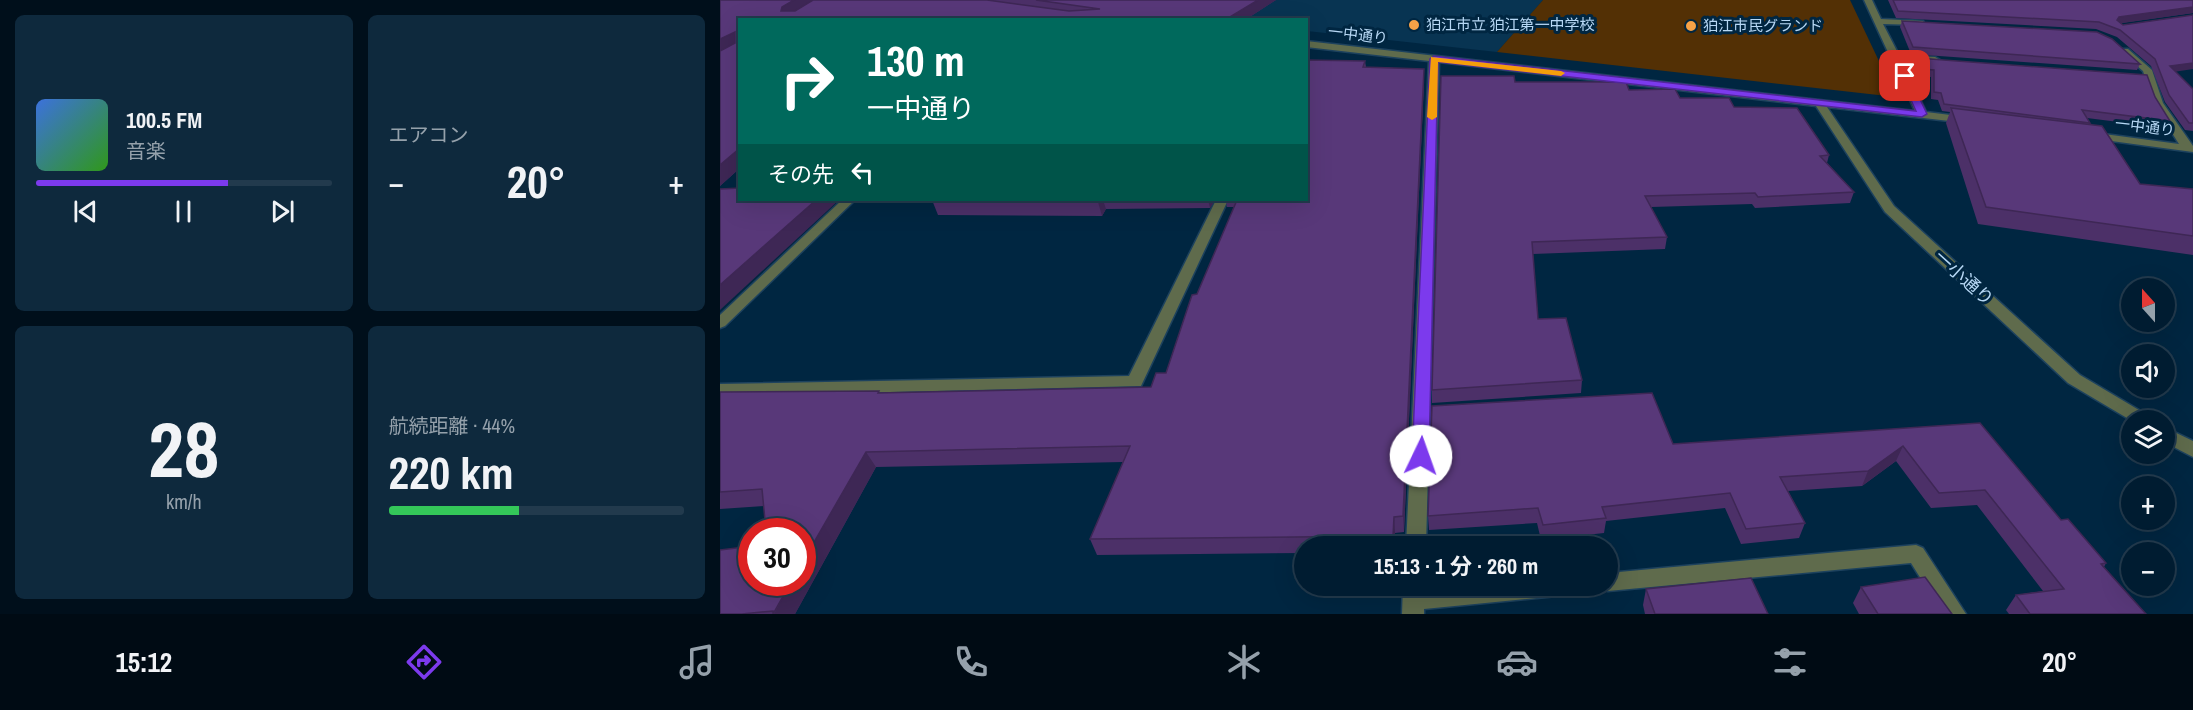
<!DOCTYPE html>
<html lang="ja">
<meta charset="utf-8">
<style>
body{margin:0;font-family:"Archivo Narrow","Noto Sans JP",sans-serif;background:#0e293d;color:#f1f3f6;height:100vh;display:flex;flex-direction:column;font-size:22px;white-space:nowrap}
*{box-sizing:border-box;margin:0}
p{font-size:20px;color:#95a1ab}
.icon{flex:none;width:33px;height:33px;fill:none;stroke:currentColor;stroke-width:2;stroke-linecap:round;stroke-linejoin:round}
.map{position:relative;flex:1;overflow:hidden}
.sheet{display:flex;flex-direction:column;gap:15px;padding:15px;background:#000f1b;width:720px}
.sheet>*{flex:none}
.hud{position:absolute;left:18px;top:18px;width:570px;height:183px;border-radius:0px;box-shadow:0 6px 24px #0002,0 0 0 2px #223a4d;background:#00695c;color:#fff;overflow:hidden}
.needle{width:39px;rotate:339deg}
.tools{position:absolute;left:1401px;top:278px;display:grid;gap:12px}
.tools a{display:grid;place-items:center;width:54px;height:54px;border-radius:50%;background:#001c31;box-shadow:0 6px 24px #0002,0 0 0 2px #223a4d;font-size:30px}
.speed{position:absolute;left:18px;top:518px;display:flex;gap:12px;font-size:30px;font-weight:700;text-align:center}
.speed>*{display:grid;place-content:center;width:78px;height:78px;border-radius:50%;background:#001c31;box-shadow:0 6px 24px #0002,0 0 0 2px #223a4d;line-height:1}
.speed .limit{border:9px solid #d22;background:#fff;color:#111}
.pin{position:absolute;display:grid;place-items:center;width:51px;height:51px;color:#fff;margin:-26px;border-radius:12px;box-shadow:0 3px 9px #0006}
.me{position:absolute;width:66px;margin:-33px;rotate:3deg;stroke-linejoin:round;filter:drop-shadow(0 0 4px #0008)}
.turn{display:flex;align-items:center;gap:21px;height:126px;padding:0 30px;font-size:27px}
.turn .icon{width:78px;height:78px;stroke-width:2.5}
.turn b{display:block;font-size:42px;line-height:51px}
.then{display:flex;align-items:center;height:57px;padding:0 30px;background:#0003;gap:12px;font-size:22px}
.big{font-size:45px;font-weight:700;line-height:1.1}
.sheet .tile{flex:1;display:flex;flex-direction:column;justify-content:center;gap:9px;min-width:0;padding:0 21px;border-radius:9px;background:#0e293d}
.sheet .dial{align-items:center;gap:0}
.dial b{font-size:78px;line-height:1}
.song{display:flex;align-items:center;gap:18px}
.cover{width:72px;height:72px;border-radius:9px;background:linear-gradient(135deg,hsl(220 70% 55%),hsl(110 70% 35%))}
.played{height:6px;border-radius:3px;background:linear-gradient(90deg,#7c3aed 65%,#223a4d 65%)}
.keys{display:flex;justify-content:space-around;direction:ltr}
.heat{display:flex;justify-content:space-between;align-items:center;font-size:33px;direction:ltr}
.charge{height:9px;border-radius:4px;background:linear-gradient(90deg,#34c759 44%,#223a4d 0)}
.sheet .tiles{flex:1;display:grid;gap:15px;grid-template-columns:repeat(2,1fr)}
.trip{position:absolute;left:574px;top:536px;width:324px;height:60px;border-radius:30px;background:#001c31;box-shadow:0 6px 24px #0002,0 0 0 2px #223a4d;font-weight:700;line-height:60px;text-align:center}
.tabs{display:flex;height:96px;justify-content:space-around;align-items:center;background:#000b14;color:#95a1ab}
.tabs .icon{width:42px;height:42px}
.tabs .current{color:#7c3aed}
.tabs b{font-size:27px;color:#f1f3f6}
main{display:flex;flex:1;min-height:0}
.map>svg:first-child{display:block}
.built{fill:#083452}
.green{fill:#533005}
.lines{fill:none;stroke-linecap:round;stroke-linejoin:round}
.minor-casing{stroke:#1d425e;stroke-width:3}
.minor{fill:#5f6b4c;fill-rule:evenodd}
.wall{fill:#4c3068}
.shaded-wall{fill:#3e2755}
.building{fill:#583879;stroke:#3e2755;stroke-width:1.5}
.route{fill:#7c3aed;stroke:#51269a;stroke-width:1.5}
.slow{fill:#f59e0b}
.poi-dot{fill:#f6a247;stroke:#002641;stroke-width:2}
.labels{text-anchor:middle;stroke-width:6;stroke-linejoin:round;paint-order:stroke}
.far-poi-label{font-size:15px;fill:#b7d8f5;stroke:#002641;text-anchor:start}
.far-street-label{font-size:15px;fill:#b7d8f5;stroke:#002641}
.street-label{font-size:18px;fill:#b7d8f5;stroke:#002641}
</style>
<main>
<section class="sheet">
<div class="tiles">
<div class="tile">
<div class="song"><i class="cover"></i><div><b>100.5 FM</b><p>音楽</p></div></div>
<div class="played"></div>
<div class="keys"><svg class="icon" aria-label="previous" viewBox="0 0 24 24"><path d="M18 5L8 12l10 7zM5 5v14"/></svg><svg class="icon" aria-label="pause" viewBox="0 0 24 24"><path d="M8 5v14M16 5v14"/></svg><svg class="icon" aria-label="next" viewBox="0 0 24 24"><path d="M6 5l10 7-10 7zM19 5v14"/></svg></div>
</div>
<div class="tile"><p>エアコン</p>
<div class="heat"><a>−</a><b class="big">20°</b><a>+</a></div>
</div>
<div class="tile dial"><b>28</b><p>km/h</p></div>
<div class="tile"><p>航続距離 · 44%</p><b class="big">220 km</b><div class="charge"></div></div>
</div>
</section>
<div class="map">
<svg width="1473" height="614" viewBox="0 0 1473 614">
<rect width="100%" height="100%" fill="#002641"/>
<!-- built -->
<polygon class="built" points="336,0 823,0 777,52 587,31 586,20 481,19"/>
<!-- green -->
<polygon class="green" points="823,0 1130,0 1176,97 777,52"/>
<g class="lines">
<defs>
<g id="minor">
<polygon points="1144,0 1152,0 1161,19 1203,21 1204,23 1200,25 1163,24 1179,55 1215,57 1220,60 1215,63 1182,61 1206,112 1247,117 1252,120 1247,123 1107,107 1174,206 1360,375 1429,416 1432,420 1412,421 1348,383 1165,212 1096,106 719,62 706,546 686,546 709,61 586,47 586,41 1195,111"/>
<polygon points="1402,49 1408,49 1432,70 1443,103 1473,146 1473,152 1369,138 1364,135 1369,132 1459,144 1433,103 1423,71 1402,53"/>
<polygon points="122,200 135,200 5,326 0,328 0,315"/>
<polygon points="496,200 508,200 421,386 0,396 0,384 409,376"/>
<polygon points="1444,427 1473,441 1473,457 1444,442"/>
<polygon points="1196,545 1203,548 1246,614 1223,614 1191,563 888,591 880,589 879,585 888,585 888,573"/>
<polygon points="683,585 705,585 705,589 753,585 868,585 865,592 857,594 704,609 704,614 682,614"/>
</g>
</defs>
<!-- minor casing -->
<use href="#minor" class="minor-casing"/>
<!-- minor -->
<use href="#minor" class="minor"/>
</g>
<!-- wall -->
<g class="wall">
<polygon points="0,0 556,0 525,20 20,20 20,168 0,186"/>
<polygon points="1168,0 1473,0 1473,13 1401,23 1456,72 1473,89 1473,131 1465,130 1445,102 1431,66 1397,37 1376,29 1176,18"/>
<polygon points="1182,21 1420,64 1417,70 1191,54 1180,27"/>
<polygon points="1197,58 1435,97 1450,121 1446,128 1367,118 1370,123 1369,125 1420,184 1473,189 1473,255 1258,224 1226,123 1230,112 1222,111 1218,100 1211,99 1211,77 1200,76 1195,64"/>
<polygon points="645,61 646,67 704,69 704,80 684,532 675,533 674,546 585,546 585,553 377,555 370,539 403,462 156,467 75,614 0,614 82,582 44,506 0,509 0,392 161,393 431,387 446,373 514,207 507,207 506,200 586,200"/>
<polygon points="795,82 909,90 960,98 1014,107 1109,155 1107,163 1134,192 1130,203 1035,208 1032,204 931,207 947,237 945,249 813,254 818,319 862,380 861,393 712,403 712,390"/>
<polygon points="212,200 495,200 490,208 386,209 382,216 218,215"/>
<polygon points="1260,423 1341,520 1386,563 1384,567 1426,614 1289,614 1286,610 1296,595 1323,591 1257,505 1211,508 1176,461 1142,486 1068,491 1085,523 1079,538 1021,544 1005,508 886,521 884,533 821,540 817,523 709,530 708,516 953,444"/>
<polygon points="1141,587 1232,614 1139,614 1133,603"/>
<polygon points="926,589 1048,614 925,614 923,605"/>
</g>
<!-- shaded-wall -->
<g class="shaded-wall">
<polygon points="74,0 96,0 67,18 61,11 62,7"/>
<polygon points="538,0 556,0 525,20 505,20"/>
<polygon points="1473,7 1473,13 1396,24 1394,26 1399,17"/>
<polygon points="15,32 20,42 0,54 0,39"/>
<polygon points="1473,63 1473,69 1447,73 1450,66"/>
<polygon points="704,69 704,80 684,532 683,516"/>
<polygon points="20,148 20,168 0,186 0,165"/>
<polygon points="96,200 119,200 0,310 0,285"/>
<polygon points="380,200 383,200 386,209 382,216 378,202"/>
<polygon points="488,200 495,200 490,208"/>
<polygon points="1183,446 1176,461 1142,486 1148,471"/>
<polygon points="146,452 156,467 75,614 54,614 71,582 82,582 82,563"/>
<polygon points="674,517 675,533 674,546 673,546 673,536"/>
</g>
<!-- building -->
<g class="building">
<polygon points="0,0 74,0 62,7 61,11 75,11 93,0 267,0 349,11 380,9 316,0 538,0 505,20 20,20 20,148 0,165 0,51 15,43 15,32 0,39"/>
<polygon points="1173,0 1473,0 1473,7 1399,17 1397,20 1403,25 1473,15 1473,63 1450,66 1473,89 1473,123 1469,123 1449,95 1435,59 1400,30 1379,22 1178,11"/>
<polygon points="1182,21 1377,32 1392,39 1420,64 1193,47"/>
<polygon points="1197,58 1427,75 1435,97 1450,121 1362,110 1370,123 1224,104 1221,93 1214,92 1214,70 1202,69"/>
<polygon points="586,60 645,61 643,67 704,69 683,516 674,517 673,536 370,539 410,446 146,452 82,563 82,531 46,531 42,489 0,492 0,392 159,391 158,393 431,387 436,373 446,373 472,295 477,294 517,200 586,200"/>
<polygon points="721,76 794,76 795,82 906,82 909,90 955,89 960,98 1009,98 1014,107 1077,108 1109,155 1100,156 1134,192 1038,197 1035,193 925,196 947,237 812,242 818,319 846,318 862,380 712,390"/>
<polygon points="1231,108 1382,126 1420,184 1473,189 1473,236 1266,207"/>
<polygon points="20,188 20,200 96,200 0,285 0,189"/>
<polygon points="212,200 380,200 378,202 212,202"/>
<polygon points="932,393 953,444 1260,423 1341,520 1348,519 1386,563 1381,564 1426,614 1310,614 1296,595 1344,589 1265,490 1219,493 1183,446 1148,471 1060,477 1085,523 1026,529 1010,493 882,507 886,518 823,525 818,508 708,516 712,406"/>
<polygon points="32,546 32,582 71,582 53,614 53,611 22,614 0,614 0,550"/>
<polygon points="1205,577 1232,614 1158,614 1141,587"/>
<polygon points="1031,578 1048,614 935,614 926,589"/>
</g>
<!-- route -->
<polygon class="route" points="714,56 1196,111 1180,76 1185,74 1189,76 1207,114 1202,117 718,62 709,456 701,463 692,456 710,59"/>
<!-- slow -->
<polygon class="slow" points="711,57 841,71 845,73 841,76 718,62 717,117 712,120 707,117"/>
<!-- markers -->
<g class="poi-dot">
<circle cx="694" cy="25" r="6"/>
<circle cx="971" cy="26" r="6"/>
</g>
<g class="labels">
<!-- far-poi labels -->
<g class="far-poi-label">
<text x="706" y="30">狛江市立 狛江第一中学校</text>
<text x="983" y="31">狛江市民グランド</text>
</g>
<!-- far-street labels -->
<g class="far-street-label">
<text transform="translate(638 35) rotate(7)" y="5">一中通り</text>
<text transform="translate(1425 127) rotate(7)" y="5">一中通り</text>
</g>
<!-- street labels -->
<g class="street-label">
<text transform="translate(1244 278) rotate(42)" y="6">一小通り</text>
</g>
</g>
</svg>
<div class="tools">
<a><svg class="needle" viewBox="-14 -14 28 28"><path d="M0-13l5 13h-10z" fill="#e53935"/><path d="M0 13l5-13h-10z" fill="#95a1ab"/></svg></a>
<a><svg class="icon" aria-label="sound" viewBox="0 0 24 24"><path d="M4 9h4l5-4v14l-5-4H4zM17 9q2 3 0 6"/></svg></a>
<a><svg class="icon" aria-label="layers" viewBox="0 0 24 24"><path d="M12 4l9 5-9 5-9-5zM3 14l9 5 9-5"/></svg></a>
<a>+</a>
<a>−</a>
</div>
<div class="speed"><div class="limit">30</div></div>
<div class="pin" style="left:1185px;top:76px;background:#d93025"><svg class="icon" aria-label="arrive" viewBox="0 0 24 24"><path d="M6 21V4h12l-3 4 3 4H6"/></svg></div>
<svg class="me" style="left:701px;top:456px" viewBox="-20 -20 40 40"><circle r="19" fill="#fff"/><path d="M0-13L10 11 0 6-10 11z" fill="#7c3aed"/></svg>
<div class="trip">15:13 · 1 分 · 260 m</div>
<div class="hud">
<div class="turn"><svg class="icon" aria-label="right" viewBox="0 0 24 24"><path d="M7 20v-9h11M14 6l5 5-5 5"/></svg><div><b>130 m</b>一中通り</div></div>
<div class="then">その先<svg class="icon" aria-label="left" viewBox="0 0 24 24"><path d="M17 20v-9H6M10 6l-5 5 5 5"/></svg></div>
</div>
</div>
</main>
<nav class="tabs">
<b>15:12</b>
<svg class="icon current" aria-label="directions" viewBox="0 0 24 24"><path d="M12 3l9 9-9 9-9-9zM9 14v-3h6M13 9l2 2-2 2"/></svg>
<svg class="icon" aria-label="music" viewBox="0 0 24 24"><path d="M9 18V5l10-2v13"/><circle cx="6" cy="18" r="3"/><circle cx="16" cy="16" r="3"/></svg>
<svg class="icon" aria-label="phone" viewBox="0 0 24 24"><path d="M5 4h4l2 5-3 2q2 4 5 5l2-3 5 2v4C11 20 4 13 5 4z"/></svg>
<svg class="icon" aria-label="climate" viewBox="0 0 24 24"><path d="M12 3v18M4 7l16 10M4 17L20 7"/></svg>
<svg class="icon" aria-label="car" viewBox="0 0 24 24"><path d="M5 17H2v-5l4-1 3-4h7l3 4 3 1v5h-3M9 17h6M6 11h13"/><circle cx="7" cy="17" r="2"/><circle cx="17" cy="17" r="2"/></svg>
<svg class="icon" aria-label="filters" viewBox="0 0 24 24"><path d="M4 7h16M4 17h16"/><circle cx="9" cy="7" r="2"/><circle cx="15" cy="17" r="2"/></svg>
<b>20°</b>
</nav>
